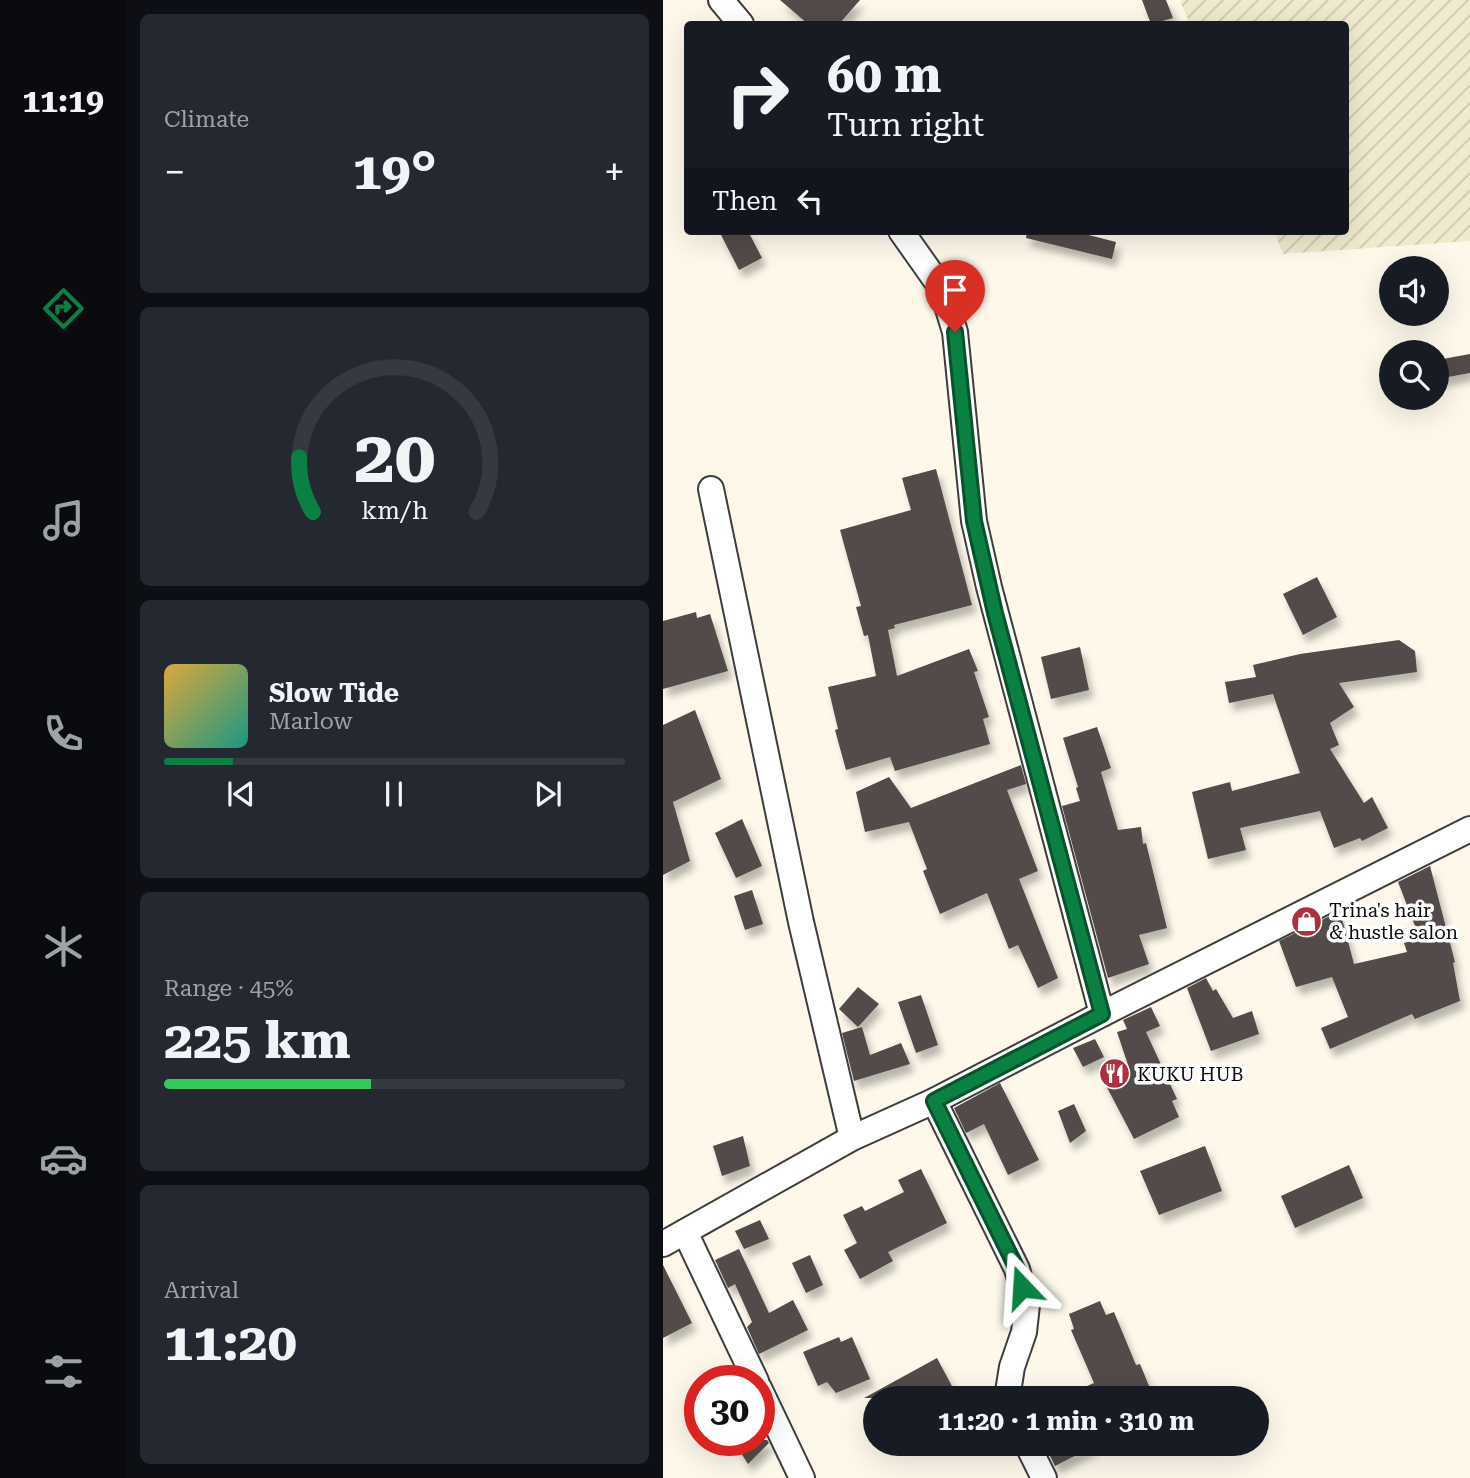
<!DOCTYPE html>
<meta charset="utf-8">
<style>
body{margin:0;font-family:"Roboto Serif",serif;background:#242831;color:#f1f3f6;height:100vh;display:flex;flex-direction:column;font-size:26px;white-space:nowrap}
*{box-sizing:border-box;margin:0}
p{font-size:23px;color:#9ea1a6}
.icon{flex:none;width:38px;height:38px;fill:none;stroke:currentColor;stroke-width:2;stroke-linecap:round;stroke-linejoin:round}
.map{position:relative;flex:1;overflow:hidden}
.panel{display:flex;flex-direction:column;gap:14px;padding:14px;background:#0d0f14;width:537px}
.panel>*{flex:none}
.guide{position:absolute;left:21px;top:21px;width:665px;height:214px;border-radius:7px;box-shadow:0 7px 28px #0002;background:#171b24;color:#f1f3f6;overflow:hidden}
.buttons{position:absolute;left:716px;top:256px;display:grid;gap:14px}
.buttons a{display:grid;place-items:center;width:70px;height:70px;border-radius:50%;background:#171b24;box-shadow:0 7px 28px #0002;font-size:35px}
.speed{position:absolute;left:21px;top:1365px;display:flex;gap:14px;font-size:35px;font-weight:700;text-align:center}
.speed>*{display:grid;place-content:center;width:91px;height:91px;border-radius:50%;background:#171b24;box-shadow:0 7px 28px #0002;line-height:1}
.speed .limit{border:10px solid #d22;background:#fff;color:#111}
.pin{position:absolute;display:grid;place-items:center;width:60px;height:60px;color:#fff;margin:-72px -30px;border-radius:50% 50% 50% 0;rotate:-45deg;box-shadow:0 0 7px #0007}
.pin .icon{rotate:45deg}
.me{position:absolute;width:77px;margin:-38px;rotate:340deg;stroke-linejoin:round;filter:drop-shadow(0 0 5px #0008)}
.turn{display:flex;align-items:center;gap:24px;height:147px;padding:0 28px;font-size:32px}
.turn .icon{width:91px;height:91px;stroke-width:2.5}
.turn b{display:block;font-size:49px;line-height:60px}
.then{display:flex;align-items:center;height:66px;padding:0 28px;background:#0003;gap:14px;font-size:26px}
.big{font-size:52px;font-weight:700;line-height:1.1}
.panel .tile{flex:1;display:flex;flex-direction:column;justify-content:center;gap:10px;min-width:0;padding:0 24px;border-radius:10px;background:#242831}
.panel .dial{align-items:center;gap:0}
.dial svg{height:182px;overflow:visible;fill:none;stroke:#363941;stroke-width:7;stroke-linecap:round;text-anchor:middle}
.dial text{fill:#f1f3f6;stroke:none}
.song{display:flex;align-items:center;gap:21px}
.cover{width:84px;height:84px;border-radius:10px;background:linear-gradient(135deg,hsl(40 70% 55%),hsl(170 70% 35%))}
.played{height:7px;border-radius:4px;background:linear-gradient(90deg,#0b8043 15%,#363941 15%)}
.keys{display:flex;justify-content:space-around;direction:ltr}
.heat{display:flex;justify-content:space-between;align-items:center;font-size:38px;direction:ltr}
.charge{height:10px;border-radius:5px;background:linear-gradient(90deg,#34c759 45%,#363941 0)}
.trip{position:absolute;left:200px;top:1386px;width:406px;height:70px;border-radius:35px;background:#171b24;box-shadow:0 7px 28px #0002;font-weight:700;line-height:70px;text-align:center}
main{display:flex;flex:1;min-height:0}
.tab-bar{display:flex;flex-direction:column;width:126px;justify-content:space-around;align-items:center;background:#090b0e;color:#9ea1a6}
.tab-bar .icon{width:49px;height:49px}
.tab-bar .on{color:#0b8043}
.tab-bar b{font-size:32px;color:#f1f3f6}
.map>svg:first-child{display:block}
.farmland{fill:url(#farmland-furrows)}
.building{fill:#524b48;filter:url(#shadow)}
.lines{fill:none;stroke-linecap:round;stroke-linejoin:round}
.minor-casing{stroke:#3d3d3d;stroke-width:28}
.minor{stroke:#fff;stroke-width:24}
.route-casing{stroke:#07532c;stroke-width:18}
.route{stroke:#0b8043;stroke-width:12}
.labels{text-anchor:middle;stroke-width:7;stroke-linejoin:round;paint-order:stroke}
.poi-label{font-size:19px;fill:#0a0a0a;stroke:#fff;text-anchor:start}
</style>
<main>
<nav class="tab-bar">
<b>11:19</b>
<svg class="icon on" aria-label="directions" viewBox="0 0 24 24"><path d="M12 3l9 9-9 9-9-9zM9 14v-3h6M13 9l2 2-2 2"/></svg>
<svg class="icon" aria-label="music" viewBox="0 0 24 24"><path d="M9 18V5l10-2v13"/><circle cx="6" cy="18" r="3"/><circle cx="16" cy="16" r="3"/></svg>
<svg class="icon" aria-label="phone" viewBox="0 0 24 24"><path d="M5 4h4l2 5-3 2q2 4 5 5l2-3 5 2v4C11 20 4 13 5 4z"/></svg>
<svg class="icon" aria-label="climate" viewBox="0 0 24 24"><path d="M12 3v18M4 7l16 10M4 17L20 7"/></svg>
<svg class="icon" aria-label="car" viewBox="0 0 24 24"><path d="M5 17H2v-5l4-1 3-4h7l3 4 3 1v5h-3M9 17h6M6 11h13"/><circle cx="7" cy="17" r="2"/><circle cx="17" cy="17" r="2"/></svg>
<svg class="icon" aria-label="filters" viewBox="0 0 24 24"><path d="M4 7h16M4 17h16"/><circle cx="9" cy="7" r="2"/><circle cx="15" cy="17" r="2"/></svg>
</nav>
<section class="panel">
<div class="tile"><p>Climate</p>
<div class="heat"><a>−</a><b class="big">19°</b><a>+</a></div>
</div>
<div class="tile dial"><svg viewBox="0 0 100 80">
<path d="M14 69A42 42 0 1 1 86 69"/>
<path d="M14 69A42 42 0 0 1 8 45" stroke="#0b8043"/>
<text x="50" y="56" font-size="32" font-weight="700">20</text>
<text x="50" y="72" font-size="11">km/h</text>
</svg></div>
<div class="tile">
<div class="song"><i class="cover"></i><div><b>Slow Tide</b><p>Marlow</p></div></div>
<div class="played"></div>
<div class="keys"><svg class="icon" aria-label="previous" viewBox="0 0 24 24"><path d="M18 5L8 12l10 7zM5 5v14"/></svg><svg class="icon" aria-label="pause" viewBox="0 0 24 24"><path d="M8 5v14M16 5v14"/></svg><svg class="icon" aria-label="next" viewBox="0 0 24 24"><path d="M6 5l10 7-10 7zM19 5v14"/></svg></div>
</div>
<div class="tile"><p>Range · 45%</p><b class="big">225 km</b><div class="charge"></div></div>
<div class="tile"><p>Arrival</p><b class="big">11:20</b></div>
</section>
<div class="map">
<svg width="807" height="1478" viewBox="0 0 807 1478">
<defs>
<pattern id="farmland-furrows" width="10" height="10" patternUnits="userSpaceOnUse" patternTransform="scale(1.75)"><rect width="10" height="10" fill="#f0ebcd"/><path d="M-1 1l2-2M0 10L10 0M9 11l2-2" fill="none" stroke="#ccc8af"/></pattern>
<filter id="shadow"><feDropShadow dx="4.5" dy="8" stdDeviation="3.5" flood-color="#0004"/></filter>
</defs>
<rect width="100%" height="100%" fill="#fdf8ea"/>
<!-- farmland -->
<polygon class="farmland" points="521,0 807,0 807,241 620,254 611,231 682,231 682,24 527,24 517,1"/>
<!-- building -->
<g class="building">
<polygon points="117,0 197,0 176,24 145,24"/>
<polygon points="479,0 503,0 510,18 488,24"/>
<polygon points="56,231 85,231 99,258 76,270"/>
<polygon points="364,231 410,231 453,242 449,259 363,238"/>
<polygon points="807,354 807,373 774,379 774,360"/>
<polygon points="273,469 309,605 231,625 232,628 225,630 234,676 306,649 315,671 311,672 326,717 320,719 327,744 232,771 227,757 183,770 172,730 175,729 165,687 213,676 205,635 201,636 193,607 198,606 177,530 248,510 239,478"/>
<polygon points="654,577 674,617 640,635 620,594"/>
<polygon points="33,612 34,618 47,614 65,671 0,689 0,621"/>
<polygon points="736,640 752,651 754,672 676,683 691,707 667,723 676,745 667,749 701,803 709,797 725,828 699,841 697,838 671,848 657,811 577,828 583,850 545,859 529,792 567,782 569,791 637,773 610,694 566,703 562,682 593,677 590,665 637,654"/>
<polygon points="417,647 426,690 388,699 378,657"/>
<polygon points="32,710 58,779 10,802 27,861 0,875 0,725"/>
<polygon points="434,727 448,768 438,772 455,830 478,827 480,844 483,843 504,928 476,935 486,964 445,978 399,806 417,801 413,788 415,787 400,738"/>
<polygon points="358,765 363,784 344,790 375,871 356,879 395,978 375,988 355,945 346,949 324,893 277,914 260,871 264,869 246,822 202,832 193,792 226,777 248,808"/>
<polygon points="79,819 99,866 73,878 52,833"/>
<polygon points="767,866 792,962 790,963 797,1001 752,1019 749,1014 667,1049 658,1028 685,1017 669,977 633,987 616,941 677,911 691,964 744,952 741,943 757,939 735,882"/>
<polygon points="89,890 100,924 82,930 71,896"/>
<polygon points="543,978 550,991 553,989 570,1018 589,1011 596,1034 548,1051 524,988"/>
<polygon points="195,987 216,1004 195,1027 176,1009"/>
<polygon points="258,995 275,1045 253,1053 235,1002"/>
<polygon points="488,1007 497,1026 483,1032 514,1099 509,1101 516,1117 471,1139 438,1076 465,1065 454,1032 464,1029 460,1020"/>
<polygon points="199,1027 207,1055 238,1043 247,1064 191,1081 179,1033"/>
<polygon points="432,1039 441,1057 420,1067 410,1048"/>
<polygon points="337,1083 376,1160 345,1175 321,1124 303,1133 291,1108"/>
<polygon points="411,1104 423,1131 407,1143 395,1111"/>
<polygon points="80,1136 87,1166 59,1176 50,1146"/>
<polygon points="542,1146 559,1191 496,1215 477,1171"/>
<polygon points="686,1165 700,1198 632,1228 618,1196"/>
<polygon points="258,1169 284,1223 225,1252 230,1261 197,1279 181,1250 194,1243 180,1215 199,1206 202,1211 241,1192 235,1180"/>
<polygon points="97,1220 106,1239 81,1249 72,1231"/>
<polygon points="76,1249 106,1313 130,1300 145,1330 96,1354 84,1327 89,1322 72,1284 65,1288 52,1260"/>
<polygon points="147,1255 160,1285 143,1293 129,1263"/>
<polygon points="0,1265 29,1323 0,1338"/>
<polygon points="437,1301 443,1315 451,1312 473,1365 477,1364 491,1398 396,1398 431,1383 408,1330 411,1329 406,1314"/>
<polygon points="176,1337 178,1342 189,1337 207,1379 173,1393 164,1382 155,1386 140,1352"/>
<polygon points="274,1358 290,1388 272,1398 201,1398"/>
<polygon points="70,1440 104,1440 106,1443 85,1464"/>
<polygon points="395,1444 435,1444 392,1466 384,1450"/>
</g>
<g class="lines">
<defs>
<g id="minor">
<polyline points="58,0 78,24"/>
<polyline points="238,231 279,289 292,332 311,521 326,587 439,1014"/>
<polyline points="48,489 138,922 189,1138"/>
<polyline points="271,1101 354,1269 364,1305 361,1332 349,1367 344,1398"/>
<polyline points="22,1232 93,1381"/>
<polyline points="0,1244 189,1138 271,1101 439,1014 807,829"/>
<polyline points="96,1388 139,1478"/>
<polyline points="364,1444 381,1478"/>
</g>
</defs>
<!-- minor casing -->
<use href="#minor" class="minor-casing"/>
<!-- minor -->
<use href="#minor" class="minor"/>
</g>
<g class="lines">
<defs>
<polyline id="route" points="292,332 311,521 332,613 439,1014 271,1101 354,1269 359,1287"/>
</defs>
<!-- route casing -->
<use href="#route" class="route-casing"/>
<!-- route -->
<use href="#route" class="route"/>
</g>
<!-- icons -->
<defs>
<symbol id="shop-disc" viewBox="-11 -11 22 22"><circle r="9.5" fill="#ad303d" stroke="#fff"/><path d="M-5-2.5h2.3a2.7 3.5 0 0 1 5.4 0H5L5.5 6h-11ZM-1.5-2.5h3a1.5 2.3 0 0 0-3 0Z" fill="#fff"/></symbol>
<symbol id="restaurant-disc" viewBox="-11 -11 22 22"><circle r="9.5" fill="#ad303d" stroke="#fff"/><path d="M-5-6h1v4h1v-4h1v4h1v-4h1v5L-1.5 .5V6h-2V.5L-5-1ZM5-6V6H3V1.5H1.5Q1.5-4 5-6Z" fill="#fff"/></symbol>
</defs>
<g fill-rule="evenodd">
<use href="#shop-disc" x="626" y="904" width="35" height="35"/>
<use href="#restaurant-disc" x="434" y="1056" width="35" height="35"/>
</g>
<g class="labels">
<!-- poi labels -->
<g class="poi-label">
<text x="666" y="917">Trina's hair<tspan x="666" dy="22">&amp; hustle salon</tspan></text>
<text x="474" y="1081">KUKU HUB</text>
</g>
</g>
</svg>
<div class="buttons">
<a><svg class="icon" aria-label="sound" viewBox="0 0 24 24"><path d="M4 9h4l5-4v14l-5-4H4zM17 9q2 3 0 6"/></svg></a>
<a><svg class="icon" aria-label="search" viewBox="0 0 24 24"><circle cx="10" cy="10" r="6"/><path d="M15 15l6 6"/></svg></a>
</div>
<div class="speed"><div class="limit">30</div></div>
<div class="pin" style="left:292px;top:332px;background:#d93025"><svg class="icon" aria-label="arrive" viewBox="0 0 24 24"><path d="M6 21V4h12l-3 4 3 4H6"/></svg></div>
<svg class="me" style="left:359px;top:1287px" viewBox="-20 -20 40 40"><path d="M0-17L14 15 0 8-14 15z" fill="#0b8043" stroke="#fff" stroke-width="4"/></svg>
<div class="trip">11:20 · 1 min · 310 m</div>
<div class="guide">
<div class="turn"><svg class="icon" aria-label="right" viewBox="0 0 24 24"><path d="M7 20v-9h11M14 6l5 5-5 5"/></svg><div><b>60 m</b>Turn right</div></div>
<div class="then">Then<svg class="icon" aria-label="left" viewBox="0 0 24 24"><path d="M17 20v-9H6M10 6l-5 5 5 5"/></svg></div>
</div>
</div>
</main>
